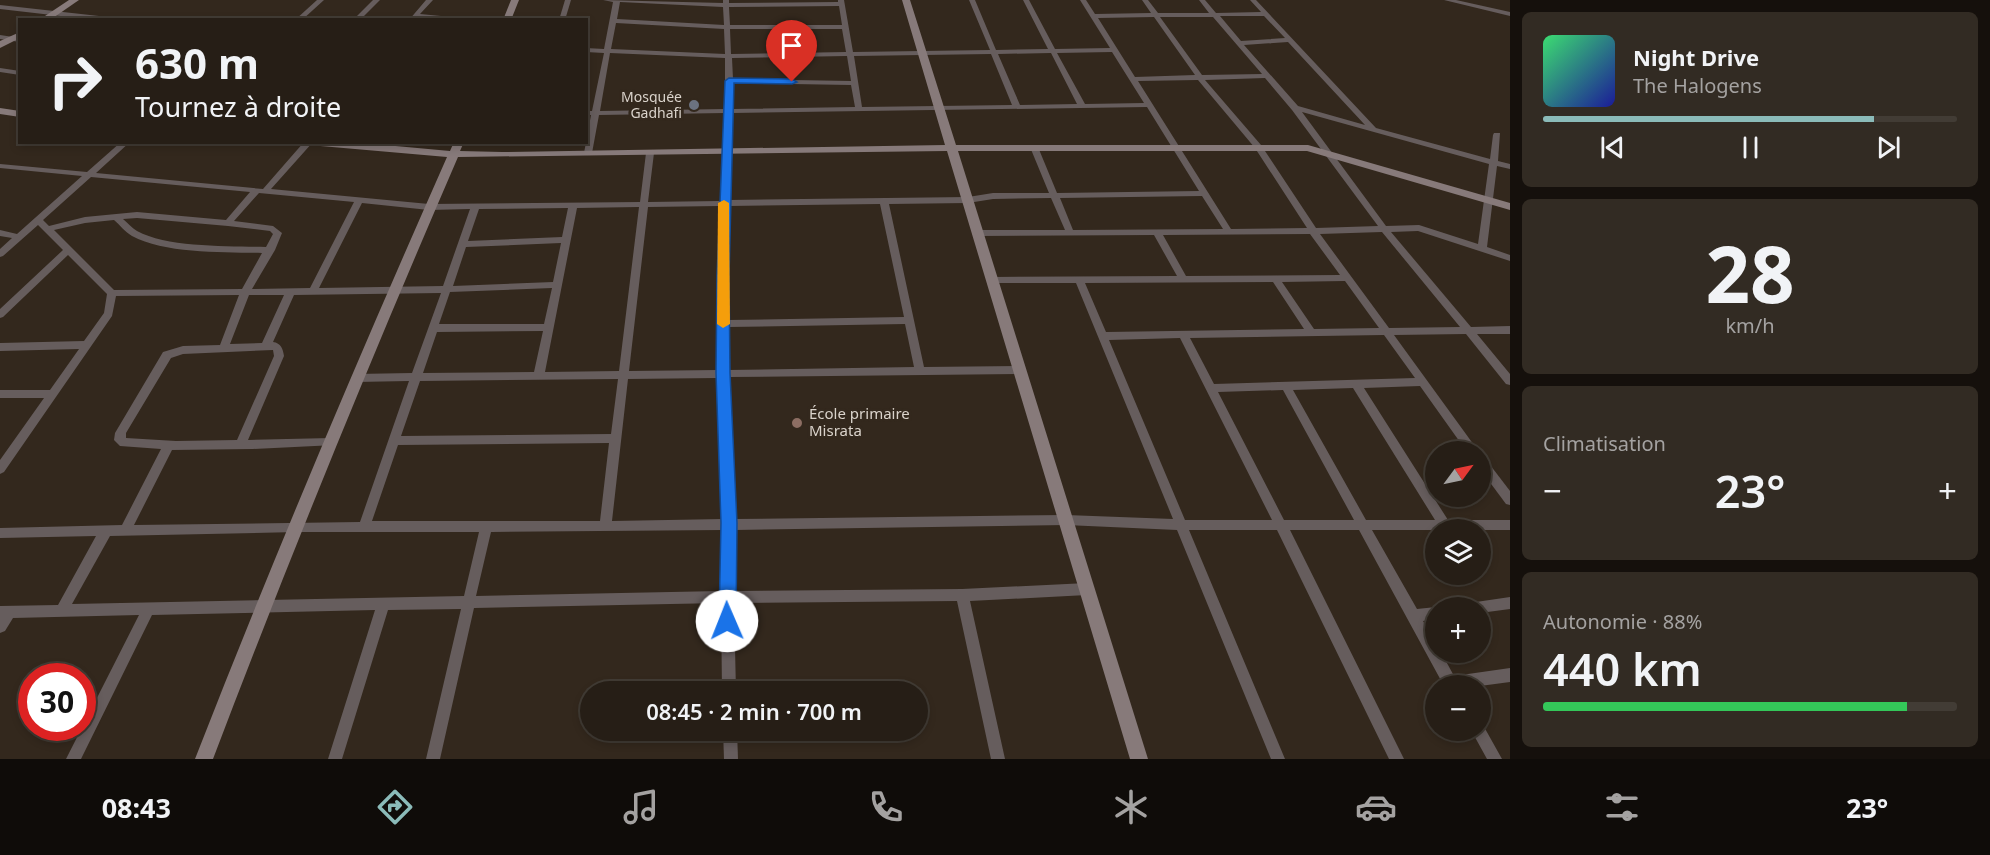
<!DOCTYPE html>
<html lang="fr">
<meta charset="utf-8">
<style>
body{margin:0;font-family:"Noto Sans",sans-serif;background:#322b23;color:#f1f3f6;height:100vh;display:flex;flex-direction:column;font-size:22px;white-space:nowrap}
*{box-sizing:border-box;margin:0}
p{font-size:20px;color:#a4a2a1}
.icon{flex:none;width:33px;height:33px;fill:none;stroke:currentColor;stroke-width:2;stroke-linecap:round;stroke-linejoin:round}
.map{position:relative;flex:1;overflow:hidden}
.side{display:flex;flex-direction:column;gap:12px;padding:12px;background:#15100c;width:480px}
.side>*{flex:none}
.guide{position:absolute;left:18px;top:18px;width:570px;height:126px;border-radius:0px;box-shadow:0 3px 9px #0003,0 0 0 2px #423c35;background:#261e16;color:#f1f3f6;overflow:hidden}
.needle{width:39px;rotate:57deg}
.buttons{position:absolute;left:1425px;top:441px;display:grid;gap:12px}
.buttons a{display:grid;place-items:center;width:66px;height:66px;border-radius:50%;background:#261e16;box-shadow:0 3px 9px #0003,0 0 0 2px #423c35;font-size:30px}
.speed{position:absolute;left:18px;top:663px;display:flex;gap:12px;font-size:30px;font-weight:700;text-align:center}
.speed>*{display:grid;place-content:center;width:78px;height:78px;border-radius:50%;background:#261e16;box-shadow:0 3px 9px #0003,0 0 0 2px #423c35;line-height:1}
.speed .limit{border:9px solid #d22;background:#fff;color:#111}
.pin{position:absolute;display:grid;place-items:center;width:51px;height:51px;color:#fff;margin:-62px -26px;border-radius:50% 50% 50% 0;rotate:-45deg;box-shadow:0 0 6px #0007}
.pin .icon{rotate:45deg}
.me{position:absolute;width:66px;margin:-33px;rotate:359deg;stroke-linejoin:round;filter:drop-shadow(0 0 4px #0008)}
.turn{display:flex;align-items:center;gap:21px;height:126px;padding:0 18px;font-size:27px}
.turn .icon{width:78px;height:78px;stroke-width:2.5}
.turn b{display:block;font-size:42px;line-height:51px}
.big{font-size:45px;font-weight:600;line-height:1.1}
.side .tile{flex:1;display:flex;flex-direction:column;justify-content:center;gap:9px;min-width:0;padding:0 21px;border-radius:9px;background:#322b23}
.side .dial{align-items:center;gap:0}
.dial b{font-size:78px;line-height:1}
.song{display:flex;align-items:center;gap:18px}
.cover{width:72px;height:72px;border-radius:9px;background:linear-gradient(135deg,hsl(140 70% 55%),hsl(240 70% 35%))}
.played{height:6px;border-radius:3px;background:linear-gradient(90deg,#8bbbb9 80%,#423c35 80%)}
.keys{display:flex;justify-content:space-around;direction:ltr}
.heat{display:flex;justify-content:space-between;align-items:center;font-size:33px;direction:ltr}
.charge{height:9px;border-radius:4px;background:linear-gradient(90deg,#34c759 88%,#423c35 0)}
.trip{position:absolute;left:580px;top:681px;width:348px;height:60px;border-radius:30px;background:#261e16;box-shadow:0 3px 9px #0003,0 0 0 2px #423c35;font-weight:600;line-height:60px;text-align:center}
.dock{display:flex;height:96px;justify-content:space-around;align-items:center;background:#0f0c09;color:#a4a2a1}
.dock .icon{width:42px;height:42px}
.dock .current{color:#8bbbb9}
.dock b{font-size:27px;color:#f1f3f6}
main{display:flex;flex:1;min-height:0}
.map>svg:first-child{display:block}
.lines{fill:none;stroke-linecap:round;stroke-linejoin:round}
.street{fill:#665d5d;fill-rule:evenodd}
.secondary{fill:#877a7a;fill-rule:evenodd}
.route{fill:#1a73e8;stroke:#114b97;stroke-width:1.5}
.slow{fill:#f59e0b}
.worship-dot{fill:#6b7280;stroke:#33281d;stroke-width:2}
.education-dot{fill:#8d6e63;stroke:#33281d;stroke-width:2}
.labels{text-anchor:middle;stroke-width:6;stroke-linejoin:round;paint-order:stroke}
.far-poi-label{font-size:14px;fill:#dad3cb;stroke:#33281d;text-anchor:end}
.poi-label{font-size:15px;fill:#dad3cb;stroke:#33281d;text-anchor:start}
</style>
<main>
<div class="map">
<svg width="1510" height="759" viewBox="0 0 1510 759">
<rect width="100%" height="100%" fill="#33281d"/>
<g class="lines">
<!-- street -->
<g class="street">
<polygon points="317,0 324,0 302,20 295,20"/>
<polygon points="373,0 380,0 360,20 353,20"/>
<polygon points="426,0 433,0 420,14 483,20 417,18 409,20"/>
<polygon points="565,0 571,0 565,20 559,20"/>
<path d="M603,0L723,3V0H729V3L838,2V0H844L853,52L990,50L969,0H975L996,50L1048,49L1023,0H1029L1055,49L1110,48L1080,0H1086L1095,14L1151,13L1142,0H1148L1158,13H1209L1199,0H1205L1216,13L1261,12L1250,0H1256L1376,128L1490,159L1493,135L1494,133H1500L1498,161L1510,164V169L1497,166L1487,247L1510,255V261L1418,231L1391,232L1471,327L1510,326V334H1477L1510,374V385L1506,384L1466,334L1394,335L1479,452H1467L1420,386L1364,388L1448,520H1510V530H1372L1417,609L1436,607L1438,608H1436V619L1423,621L1436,643V652H1441L1454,676L1510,668V682L1480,686H1444L1359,530H1290L1404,759H1389L1277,530H1189L1285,759H1271L1177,530L1066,525L735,530L734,591L962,589L1087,583L1092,585L1093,589L1092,593L1087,595L970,601L1005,759H991L957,601L734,603L736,692H722L721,603L474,608L440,759H426L461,609L388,610L342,759H328L375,610L152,615L81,759H66L139,615L13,618L5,631L0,633V606L58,605L96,536L0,538V528L122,525L161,449L120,446L114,440L115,433L163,352L183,346L220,345L239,295L116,296L112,316L4,472L0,474V460L44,398H0V390H50L79,349L0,351V343L84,341L104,313L107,294L68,255L3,317L0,318V309L63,250L38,225L3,256L0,257V249L12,238L0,236V230L17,234L82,176L0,168V164L87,172L121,142H130L96,173L263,189L304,142H313L271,189L429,204L640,202L646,153L650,151L654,153L648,202L720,201L725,113L599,115L592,153L588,155L584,153L591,115H586V111H592L604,53L586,52V48L604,49L613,2ZM620,2L723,7L724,25L617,19ZM839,6L842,25H730L729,7ZM1220,16H1264L1285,38L1241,41ZM1154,17L1195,75L1135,77L1098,18ZM1160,17H1213L1262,74L1202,75ZM616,23L724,29L725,54L611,49ZM730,29H842L846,52L731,54ZM1288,42L1365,125L1298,106L1244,45ZM1112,52L1144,103L1085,104L1057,53ZM610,53L725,58V109L600,111ZM1051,53L1077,104L1020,105L998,54ZM991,54L1012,105L862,107L854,56ZM847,56L851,81L733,79L732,58ZM1265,78L1292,110L1378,226L1316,228L1261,145L1205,80ZM1198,80L1255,148L1307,228L1231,229L1138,81ZM733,83L851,85L855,107L732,109ZM1147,107L1199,191L1057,193L1038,147L1034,145L1030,147L1049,193H993L968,197L729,200L732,113ZM1302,112L1489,164L1478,244L1419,225L1386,226ZM91,177L250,192L226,220L137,212L85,217L49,226L43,220ZM259,193L354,202L310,288L252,289L275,250L282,233L273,226L234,221ZM1202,196L1223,229L1073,230L1060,198ZM1051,198L1065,230H978L974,233L978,236L1154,235L1177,276L992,277L987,280L992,283H1076L1173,519L1066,515L735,519L728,377L1020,374L1025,370L1020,366L924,367L889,204L968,203L993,199ZM362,203L429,210L470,209L443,286L319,288ZM880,204L904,317L728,320V206ZM720,206L718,370L629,371L648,207ZM639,207L619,371L545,372L577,208ZM568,208L562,237L468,241L479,209ZM137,218L228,226L270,231L273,234L266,247C231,246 168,248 137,231C132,228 128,223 123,219ZM114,220C120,225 125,232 132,236C165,254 225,252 262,253L242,289L114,290L54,230L85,223ZM1382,232L1460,327L1389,328L1320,234ZM1310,234L1340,275L1186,276L1163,235ZM561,243L553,282L453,286L466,247ZM1345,281L1379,328L1314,329L1282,282ZM1273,282L1304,329L1106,332L1085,283ZM552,288L544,324H439L450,292ZM441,293L412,373L356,374L351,378L356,382L409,381L360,522L134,525L172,450L253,449L335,445L337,442L335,439L331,438L248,440L284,356C283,349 281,343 273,342L294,295ZM249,295H284L262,343L230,344ZM905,324L914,367L728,370V327ZM543,331L534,372L423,373L437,332ZM1384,335L1415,378L1214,384L1190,338ZM1180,338L1272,520H1185L1109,340ZM273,350L274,356L237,440L176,441L126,438V433L171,358L183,354ZM718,378L723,519L612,521L628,379ZM618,379L611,434L401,436L420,381ZM1353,388L1435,520H1366L1293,390ZM1283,390L1354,520H1284L1218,392ZM609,443L600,521H372L398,445ZM723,530L721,591L476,596L491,532ZM297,532H479L464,596L72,604L110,536Z"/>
<polygon points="1444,0 1456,0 1510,12 1510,16"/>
<polygon points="0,5 117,18 120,20 95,20 0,9"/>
<polygon points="0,35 20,38 20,42 0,39"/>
<polygon points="0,68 20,71 20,75 0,72"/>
<polygon points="1480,456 1484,457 1510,491 1510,505 1506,504 1480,469"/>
<polygon points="1510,597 1510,609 1480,613 1480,608 1470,608 1471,604 1476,602"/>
<polygon points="1480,724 1483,725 1502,759 1487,759 1471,730 1480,730"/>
<polygon points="723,730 737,730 738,759 724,759"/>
</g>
<!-- secondary -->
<g class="secondary">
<polygon points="69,0 79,0 50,20 39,20"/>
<polygon points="511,0 519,0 511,20 503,20"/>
<path d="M902,0H910L956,145H1308L1510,203V210L1307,151H958L1148,759H1130L947,151L458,157C372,356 290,556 213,759H195C274,556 359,356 447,157L309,145L304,142H352L450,151L454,142H464L460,151L502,152L945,145Z"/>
<polygon points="20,32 20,38 0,48 0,41"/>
<polygon points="0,108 20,111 20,117 0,114"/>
</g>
</g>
<!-- route -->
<polygon class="route" points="729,78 792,79 797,82 792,84 734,83 729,276 730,373 737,523 736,621 733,627 727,629 721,627 719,621 721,523 716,373 717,276 725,81"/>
<!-- slow -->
<polygon class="slow" points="724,200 729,203 730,324 723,328 717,324 718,203"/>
<!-- markers -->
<circle class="worship-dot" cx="694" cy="105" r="6"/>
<circle class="education-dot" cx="797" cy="423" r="6"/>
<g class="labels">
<!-- far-poi labels -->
<g class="far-poi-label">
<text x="682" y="102">Mosquée<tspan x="682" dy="16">Gadhafi</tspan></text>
</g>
<!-- poi labels -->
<g class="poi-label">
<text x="809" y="419">École primaire<tspan x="809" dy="17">Misrata</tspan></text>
</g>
</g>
</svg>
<div class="buttons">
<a><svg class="needle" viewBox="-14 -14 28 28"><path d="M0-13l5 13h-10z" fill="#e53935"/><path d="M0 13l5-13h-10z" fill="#a4a2a1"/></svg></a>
<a><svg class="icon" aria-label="layers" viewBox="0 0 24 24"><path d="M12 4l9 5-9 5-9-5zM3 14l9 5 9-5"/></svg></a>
<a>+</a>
<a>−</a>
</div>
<div class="speed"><div class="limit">30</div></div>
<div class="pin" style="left:792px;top:82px;background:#d93025"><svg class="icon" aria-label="arrive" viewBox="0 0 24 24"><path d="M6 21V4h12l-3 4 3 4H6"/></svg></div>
<svg class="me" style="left:727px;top:621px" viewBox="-20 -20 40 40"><circle r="19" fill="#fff"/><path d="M0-13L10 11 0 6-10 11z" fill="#1a73e8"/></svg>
<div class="trip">08:45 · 2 min · 700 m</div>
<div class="guide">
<div class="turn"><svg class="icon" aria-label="right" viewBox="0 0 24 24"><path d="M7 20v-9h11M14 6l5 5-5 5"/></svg><div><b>630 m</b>Tournez à droite</div></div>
</div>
</div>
<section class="side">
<div class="tile">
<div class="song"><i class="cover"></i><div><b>Night Drive</b><p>The Halogens</p></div></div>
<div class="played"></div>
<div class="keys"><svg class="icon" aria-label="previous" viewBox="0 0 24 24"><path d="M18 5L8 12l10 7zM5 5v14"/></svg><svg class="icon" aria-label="pause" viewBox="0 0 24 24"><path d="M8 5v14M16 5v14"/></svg><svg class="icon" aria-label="next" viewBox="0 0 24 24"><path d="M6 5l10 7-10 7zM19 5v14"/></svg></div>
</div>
<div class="tile dial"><b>28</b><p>km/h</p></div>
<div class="tile"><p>Climatisation</p>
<div class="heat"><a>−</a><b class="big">23°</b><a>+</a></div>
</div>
<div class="tile"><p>Autonomie · 88%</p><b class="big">440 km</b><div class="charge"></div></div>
</section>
</main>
<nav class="dock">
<b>08:43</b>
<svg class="icon current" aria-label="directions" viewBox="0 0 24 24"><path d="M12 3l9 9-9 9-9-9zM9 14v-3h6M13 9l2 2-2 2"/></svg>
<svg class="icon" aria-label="music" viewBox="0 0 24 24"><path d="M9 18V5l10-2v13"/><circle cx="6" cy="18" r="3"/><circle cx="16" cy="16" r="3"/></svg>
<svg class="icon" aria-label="phone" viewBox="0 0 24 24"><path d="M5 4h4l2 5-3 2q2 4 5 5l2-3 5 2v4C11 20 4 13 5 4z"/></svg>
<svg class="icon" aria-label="climate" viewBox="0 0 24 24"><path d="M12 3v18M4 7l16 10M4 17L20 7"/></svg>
<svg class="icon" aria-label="car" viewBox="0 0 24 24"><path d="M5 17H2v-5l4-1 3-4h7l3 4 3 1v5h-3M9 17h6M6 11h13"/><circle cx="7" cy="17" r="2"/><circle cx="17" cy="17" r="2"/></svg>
<svg class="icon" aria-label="filters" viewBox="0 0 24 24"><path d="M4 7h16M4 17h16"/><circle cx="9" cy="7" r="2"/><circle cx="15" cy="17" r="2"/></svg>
<b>23°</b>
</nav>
